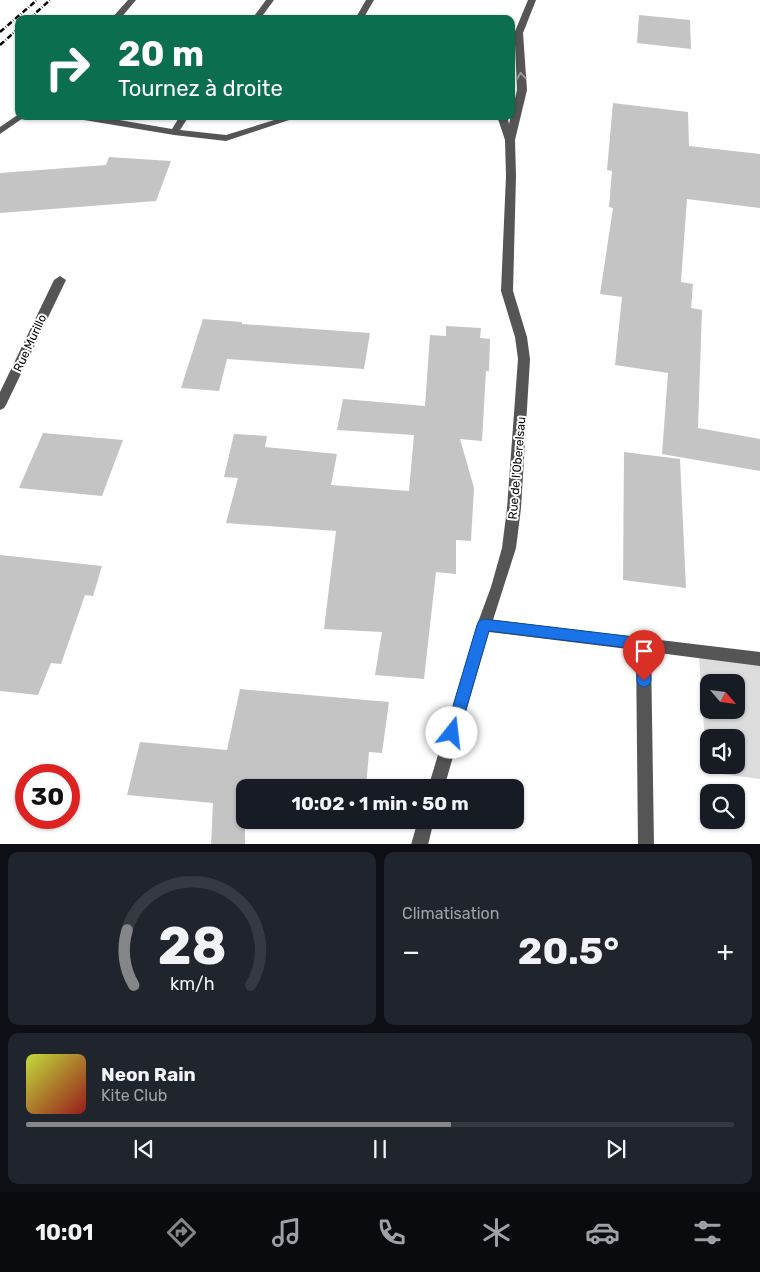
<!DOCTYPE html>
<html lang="fr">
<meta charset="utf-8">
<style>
body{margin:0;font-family:Rubik,sans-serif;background:#20242c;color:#f1f3f6;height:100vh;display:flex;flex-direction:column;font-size:19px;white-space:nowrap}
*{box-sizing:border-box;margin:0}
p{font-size:16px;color:#9ea1a6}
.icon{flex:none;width:28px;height:28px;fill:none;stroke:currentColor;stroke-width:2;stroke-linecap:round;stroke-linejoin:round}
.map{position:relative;height:844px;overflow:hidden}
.details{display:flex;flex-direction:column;gap:8px;padding:8px;background:#0d0f14;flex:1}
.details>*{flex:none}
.hud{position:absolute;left:15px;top:15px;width:500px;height:105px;border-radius:10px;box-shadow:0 1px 4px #0004;background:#0b6e4f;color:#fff;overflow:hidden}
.needle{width:32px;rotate:118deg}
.tools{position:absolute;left:700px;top:674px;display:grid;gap:10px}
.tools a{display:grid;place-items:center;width:45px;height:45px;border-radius:10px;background:#171b24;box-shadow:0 1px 4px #0004;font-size:25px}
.speed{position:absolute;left:15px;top:764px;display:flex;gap:10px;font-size:25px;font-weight:700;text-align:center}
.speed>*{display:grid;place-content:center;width:65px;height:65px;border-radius:50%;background:#171b24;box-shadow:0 1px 4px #0004;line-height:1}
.speed .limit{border:8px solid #d22;background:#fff;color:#111}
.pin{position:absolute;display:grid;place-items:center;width:42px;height:42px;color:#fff;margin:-51px -21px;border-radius:50% 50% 50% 0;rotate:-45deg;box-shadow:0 0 5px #0007}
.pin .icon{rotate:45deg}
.me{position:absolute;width:55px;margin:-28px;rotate:16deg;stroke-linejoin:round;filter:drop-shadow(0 0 4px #0008)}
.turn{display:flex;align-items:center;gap:18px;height:105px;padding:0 20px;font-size:22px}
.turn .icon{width:65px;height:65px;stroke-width:2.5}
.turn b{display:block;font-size:35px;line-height:42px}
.big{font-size:38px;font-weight:700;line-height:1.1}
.details .card{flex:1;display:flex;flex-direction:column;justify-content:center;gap:8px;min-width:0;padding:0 18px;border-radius:10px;background:#20242c}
.details .dial{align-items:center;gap:0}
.dial svg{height:130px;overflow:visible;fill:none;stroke:#363941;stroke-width:7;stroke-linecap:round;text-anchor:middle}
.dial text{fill:#f1f3f6;stroke:none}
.song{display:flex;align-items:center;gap:15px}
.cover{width:60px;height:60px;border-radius:8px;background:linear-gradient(135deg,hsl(70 70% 55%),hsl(0 70% 35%))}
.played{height:5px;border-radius:2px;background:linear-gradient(90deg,#858687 60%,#363941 60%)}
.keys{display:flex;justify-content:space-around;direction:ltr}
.heat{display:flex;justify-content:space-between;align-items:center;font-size:28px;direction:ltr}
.details .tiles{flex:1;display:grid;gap:8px;grid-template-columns:1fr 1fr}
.card:last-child{grid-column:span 2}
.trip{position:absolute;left:236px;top:779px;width:288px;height:50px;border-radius:10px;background:#171b24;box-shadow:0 1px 4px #0004;font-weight:700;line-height:50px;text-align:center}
.tab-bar{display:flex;height:80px;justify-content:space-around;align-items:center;background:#090b0e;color:#9ea1a6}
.tab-bar .icon{width:35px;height:35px}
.tab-bar .active{color:#858687}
.tab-bar b{font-size:22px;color:#f1f3f6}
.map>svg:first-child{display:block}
.green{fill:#dcdcdc;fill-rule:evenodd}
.building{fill:#c4c4c4}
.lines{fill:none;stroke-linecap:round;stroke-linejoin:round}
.minor{fill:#555;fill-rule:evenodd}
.rail{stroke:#000;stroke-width:2.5;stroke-dasharray:5.5 2 0.5 2;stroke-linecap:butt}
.oneway{stroke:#999}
.route{fill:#1a73e8;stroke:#114b97}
.labels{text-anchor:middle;stroke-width:4;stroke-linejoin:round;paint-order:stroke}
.street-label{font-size:12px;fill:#000;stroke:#fff}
</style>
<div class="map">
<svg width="760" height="845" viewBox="0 0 760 845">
<rect width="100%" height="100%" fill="#fff"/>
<!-- green -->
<path class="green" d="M699,657L760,665V779L707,772ZM709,682H736V710H709ZM709,738H736V765H709Z"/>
<!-- building -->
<g class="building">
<polygon points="639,15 690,20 691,49 637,43"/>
<polygon points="613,103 688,112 689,146 760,154 760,208 687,199 681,282 693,284 691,308 702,310 698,428 760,439 760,471 662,454 668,373 615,365 622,297 600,294 613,208 609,207 612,171 607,170"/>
<polygon points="109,157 171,161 156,201 0,213 0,173 106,165"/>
<polygon points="203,319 242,322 242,324 370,333 364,369 227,359 219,391 181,388"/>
<polygon points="446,326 481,328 480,338 490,339 489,371 486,371 482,441 460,439 474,488 471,541 456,540 456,574 436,572 424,679 375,675 382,632 324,629 336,531 226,523 238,478 224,477 234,434 267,436 265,447 337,454 331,485 409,491 414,435 337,430 343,399 425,406 430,335 446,336"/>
<polygon points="43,433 123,440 102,496 19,488"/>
<polygon points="624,452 680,459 686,588 623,580"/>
<polygon points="0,555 102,566 93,596 85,595 61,664 51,663 38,695 0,691"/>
<polygon points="240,689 389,702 382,753 369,752 366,788 245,788 245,845 211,845 213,803 127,795 140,742 227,750"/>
</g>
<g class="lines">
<!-- minor -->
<g class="minor">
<polygon points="128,0 136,0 120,19 111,19"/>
<polygon points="266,0 274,0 260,19 252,19"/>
<polygon points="366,0 374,0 363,19 355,19"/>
<polygon points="528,0 536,0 523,33 527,90 515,140 516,176 513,291 527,337 530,359 521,508 516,548 493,620 760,652 760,666 651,652 654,845 638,845 636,650 489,632 444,788 428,788 477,625 491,587 502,548 507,508 518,359 515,337 501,291 506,176 505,140 497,116 507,116 509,124 517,90 515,44 512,44 511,41"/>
<polygon points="19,114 19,116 26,116 0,134 0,127"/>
<polygon points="74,116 96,116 172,129 180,116 189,116 180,130 226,135 287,116 301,116 226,141 174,135 78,119"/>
<polygon points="60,276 66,280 6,405 4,408 0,410 0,392 54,280"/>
<polygon points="418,820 434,820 428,845 411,845"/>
</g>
<!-- rail -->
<g class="rail">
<polyline points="29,19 50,0"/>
<polyline points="0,32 37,0"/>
<polyline points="0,45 19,28"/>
</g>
</g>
<!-- one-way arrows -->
<defs><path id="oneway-chevron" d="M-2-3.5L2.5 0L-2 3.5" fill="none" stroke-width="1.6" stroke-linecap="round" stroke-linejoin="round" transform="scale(1.25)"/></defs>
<use class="oneway" href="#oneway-chevron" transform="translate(521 76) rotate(-95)"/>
<!-- route -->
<polygon class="route" points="484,619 643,638 648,640 650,644 651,681 649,685 644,687 639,685 637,681 637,649 489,631 459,733 457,738 452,740 447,738 445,733 477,625 479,621"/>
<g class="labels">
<!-- street labels -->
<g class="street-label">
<text transform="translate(30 343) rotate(-65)" y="4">Rue Murillo</text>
<text transform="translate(517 468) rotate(-85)" y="4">Rue de l'Oberelsau</text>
</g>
</g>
</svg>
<div class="tools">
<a><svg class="needle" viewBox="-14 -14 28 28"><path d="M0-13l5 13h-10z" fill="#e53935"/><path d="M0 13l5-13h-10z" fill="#9ea1a6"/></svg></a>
<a><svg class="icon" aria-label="sound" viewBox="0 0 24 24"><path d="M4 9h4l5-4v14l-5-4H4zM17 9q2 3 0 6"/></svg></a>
<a><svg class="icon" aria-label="search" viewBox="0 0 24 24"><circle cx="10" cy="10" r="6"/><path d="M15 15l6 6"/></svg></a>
</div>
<div class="speed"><div class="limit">30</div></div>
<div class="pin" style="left:644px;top:681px;background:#d93025"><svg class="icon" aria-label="arrive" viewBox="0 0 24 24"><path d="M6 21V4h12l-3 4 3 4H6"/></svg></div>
<svg class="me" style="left:452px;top:733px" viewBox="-20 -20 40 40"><circle r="19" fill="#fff"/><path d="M0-13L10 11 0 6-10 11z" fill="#1a73e8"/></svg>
<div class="trip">10:02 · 1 min · 50 m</div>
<div class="hud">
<div class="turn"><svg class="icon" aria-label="right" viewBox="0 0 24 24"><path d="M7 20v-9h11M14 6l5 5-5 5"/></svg><div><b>20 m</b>Tournez à droite</div></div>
</div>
</div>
<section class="details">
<div class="tiles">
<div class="card dial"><svg viewBox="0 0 100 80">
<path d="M14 69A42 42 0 1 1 86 69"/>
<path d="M14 69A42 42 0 0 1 10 35" stroke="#858687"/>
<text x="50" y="56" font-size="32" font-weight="700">28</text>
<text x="50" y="72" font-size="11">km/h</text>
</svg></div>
<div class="card"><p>Climatisation</p>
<div class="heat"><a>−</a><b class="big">20.5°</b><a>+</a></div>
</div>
<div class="card">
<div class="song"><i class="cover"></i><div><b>Neon Rain</b><p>Kite Club</p></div></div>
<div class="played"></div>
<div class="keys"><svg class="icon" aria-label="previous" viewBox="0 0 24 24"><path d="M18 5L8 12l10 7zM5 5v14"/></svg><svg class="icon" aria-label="pause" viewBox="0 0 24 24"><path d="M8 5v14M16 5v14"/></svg><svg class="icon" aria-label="next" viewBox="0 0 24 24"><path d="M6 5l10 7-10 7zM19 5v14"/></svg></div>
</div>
</div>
</section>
<nav class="tab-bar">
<b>10:01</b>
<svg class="icon active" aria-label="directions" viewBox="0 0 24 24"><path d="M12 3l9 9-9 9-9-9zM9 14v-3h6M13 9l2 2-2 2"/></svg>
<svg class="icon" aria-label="music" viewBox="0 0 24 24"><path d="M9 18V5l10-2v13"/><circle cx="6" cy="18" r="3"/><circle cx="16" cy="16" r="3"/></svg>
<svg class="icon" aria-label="phone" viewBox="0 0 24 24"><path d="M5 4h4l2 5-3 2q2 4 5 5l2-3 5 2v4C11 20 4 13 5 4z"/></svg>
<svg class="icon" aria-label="climate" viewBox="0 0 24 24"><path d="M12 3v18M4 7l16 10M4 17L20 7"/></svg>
<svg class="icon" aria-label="car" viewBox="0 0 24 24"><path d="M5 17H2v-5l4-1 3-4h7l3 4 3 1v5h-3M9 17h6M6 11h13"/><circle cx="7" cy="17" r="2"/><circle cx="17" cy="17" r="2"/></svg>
<svg class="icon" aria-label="filters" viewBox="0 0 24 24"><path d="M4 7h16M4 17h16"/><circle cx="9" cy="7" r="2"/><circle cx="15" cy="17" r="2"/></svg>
</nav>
